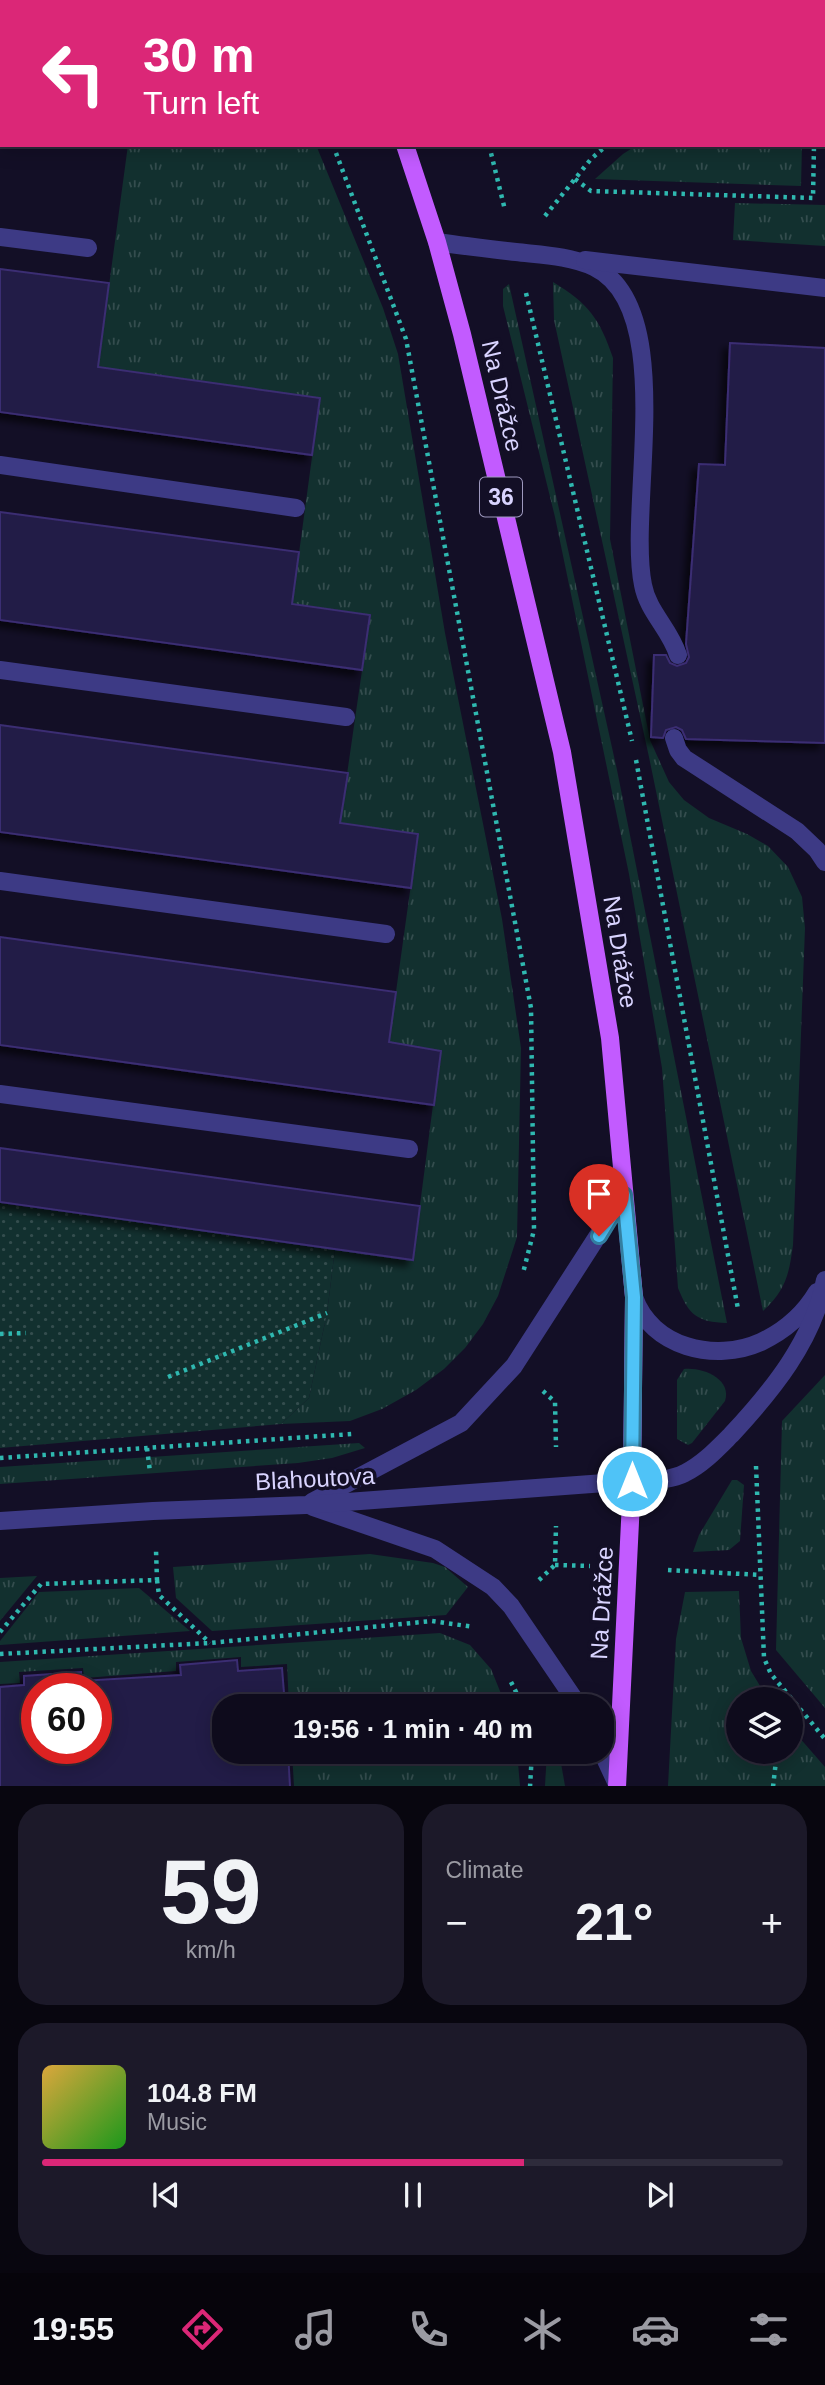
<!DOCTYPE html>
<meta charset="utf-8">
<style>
body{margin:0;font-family:Helvetica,sans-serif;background:#1c1929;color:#f1f3f6;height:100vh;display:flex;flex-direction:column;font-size:26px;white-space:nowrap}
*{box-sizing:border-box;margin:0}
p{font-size:23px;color:#9b9ba3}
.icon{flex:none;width:38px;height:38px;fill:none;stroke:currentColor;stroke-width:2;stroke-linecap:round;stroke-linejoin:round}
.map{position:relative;height:1786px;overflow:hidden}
.side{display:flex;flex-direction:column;gap:18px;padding:18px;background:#08060f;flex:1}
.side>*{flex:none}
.banner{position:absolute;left:0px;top:0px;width:826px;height:147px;box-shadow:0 4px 18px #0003,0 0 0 2px #2e2b3b;background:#db2777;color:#fff;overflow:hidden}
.buttons{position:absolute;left:726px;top:1687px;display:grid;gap:14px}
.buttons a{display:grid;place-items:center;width:77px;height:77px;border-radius:50%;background:#0e0b1c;box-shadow:0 4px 18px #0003,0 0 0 2px #2e2b3b;font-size:35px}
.speed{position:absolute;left:21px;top:1673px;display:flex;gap:14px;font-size:35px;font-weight:700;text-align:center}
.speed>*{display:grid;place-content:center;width:91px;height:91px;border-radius:50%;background:#0e0b1c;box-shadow:0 4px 18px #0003,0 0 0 2px #2e2b3b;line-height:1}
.speed .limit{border:10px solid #d22;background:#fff;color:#111}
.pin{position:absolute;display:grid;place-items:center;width:60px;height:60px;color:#fff;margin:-72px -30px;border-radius:50% 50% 50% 0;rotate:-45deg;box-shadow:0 0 7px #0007}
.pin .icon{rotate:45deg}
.me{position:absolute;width:77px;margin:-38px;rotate:0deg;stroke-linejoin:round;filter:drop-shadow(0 0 5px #0008)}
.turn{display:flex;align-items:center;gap:24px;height:147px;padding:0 28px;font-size:32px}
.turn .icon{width:91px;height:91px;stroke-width:2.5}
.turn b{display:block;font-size:49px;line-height:60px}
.big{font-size:52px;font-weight:700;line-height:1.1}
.side .card{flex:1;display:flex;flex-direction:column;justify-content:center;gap:10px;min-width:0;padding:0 24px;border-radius:28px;background:#1c1929}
.side .dial{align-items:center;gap:0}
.dial b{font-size:91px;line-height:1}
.song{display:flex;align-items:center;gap:21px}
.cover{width:84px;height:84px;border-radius:10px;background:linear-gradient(135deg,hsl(40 70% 55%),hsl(120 70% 35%))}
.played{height:7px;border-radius:4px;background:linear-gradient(90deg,#db2777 65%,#2e2b3b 65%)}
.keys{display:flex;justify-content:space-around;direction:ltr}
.heat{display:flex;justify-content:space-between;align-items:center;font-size:38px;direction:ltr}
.side .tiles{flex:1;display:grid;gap:18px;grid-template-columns:1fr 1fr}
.card:last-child{grid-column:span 2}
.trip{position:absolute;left:212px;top:1694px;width:402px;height:70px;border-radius:28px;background:#0e0b1c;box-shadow:0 4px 18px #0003,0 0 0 2px #2e2b3b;font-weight:700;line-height:70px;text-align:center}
.tabs{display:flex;height:112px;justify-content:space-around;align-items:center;background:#06040b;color:#9b9ba3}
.tabs .icon{width:49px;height:49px}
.tabs .current{color:#db2777}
.tabs b{font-size:32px;color:#f1f3f6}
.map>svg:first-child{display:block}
.grass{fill:url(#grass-tufts)}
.park{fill:url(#park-dots)}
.building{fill:#241b47;stroke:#3b2d73;stroke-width:2;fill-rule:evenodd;filter:url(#shadow)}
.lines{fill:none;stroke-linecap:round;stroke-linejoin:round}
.path{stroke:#2fb8b0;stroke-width:4.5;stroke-dasharray:3.5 5;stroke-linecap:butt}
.service{stroke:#3d3a85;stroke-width:18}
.minor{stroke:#3d3a85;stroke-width:18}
.primary{stroke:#c25bff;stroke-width:18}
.route-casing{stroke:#337fa1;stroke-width:18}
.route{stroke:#4fc3f7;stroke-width:12}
.labels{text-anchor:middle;stroke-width:7;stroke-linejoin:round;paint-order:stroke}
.shield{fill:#130f26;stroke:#9e99be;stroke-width:2}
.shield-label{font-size:23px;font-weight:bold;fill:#d9d4ff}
.street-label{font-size:24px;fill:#d9d4ff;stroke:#130f26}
</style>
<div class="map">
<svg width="825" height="1787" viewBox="0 0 825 1787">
<defs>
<pattern id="grass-tufts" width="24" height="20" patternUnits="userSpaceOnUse" patternTransform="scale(1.75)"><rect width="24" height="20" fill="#12302f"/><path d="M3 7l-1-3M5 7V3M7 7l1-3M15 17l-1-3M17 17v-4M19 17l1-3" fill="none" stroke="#344d4e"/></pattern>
<pattern id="park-dots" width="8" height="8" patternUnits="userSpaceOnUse" patternTransform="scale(1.75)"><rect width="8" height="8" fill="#12302f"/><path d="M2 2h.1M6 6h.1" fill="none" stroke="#344d4e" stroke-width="1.8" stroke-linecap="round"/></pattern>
<filter id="shadow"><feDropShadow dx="-6" dy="6" stdDeviation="3.5" flood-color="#0009"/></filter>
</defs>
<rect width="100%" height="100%" fill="#130f26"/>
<!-- grass -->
<g class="grass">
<polygon points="128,145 316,145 383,308 398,354 445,633 502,919 521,1048 517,1237 498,1296 483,1324 465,1348 444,1369 416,1390 382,1409 350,1421 281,1424 309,1398 327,1313 335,1249 413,1259 440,1051 389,1042 418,834 340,823 370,615 292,605 320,398 98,367"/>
<polygon points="637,145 802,145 801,186 595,179 623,154"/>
<polygon points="735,203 825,205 825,246 733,240"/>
<path d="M553,282C588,303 600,319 613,358L610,539L650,740L669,782L684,800L709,818L747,834L768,846L788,867L802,897L805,928L793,1245C789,1274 786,1290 763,1311L649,757L554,320Z"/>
<path d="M509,284L617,770L727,1323C697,1322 689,1315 678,1288L662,1068L629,874L555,517L503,306V289Z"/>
<path d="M684,1369C703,1367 732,1379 725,1401L692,1443L688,1445L677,1439V1380Z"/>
<polygon points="825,1375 825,1708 776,1650 782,1421"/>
<polygon points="359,1443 365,1448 332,1458 298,1463 0,1484 0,1467"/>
<polygon points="732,1480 737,1480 744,1485 740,1541 729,1550 693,1552 699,1535"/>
<polygon points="370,1554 433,1563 445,1567 468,1587 446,1615 212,1631 176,1598 173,1567"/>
<polygon points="37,1576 0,1621 0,1578"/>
<polygon points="139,1588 190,1631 0,1645 0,1641 39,1592"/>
<polygon points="739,1591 741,1638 751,1671 768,1699 738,1699 738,1752 791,1752 791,1728 825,1767 825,1786 668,1786 676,1639 685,1592"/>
<polygon points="440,1633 470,1645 491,1669 506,1706 289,1706 287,1664 241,1667 241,1657 176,1662 176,1671 84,1678 83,1668 19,1672 20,1683 0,1684 0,1662"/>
<polygon points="292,1752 517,1752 520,1786 294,1786"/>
<polygon points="547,1752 559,1752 565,1786 545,1786"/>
</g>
<!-- park -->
<polygon class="park" points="0,1203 335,1249 327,1313 309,1398 281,1424 0,1448"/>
<!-- building -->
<g class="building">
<polygon points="0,269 109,283 98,367 320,398 312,455 0,412"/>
<polygon points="730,343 825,348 825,743 686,739 682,730 676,727 666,730 663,738 651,737 654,655 666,655 670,663 677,666 686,663 689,657 686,644 699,464 725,465"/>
<polygon points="0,512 299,552 292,604 370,615 362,670 0,620"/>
<polygon points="0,725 348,773 340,823 418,834 411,888 0,832"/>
<polygon points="0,937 396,992 389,1042 441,1051 434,1105 0,1045"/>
<polygon points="0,1148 420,1206 413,1260 0,1202"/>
<path d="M237,1660L238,1671L282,1668L285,1706H224V1752H288L290,1787H0V1687L24,1685V1676L81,1672V1681L181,1675L180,1665ZM37,1689H96V1748H37Z"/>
</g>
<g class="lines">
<!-- path -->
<g class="path">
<polyline points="278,0 279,2"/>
<polyline points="450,0 450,2"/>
<polyline points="454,0 455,2"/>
<polyline points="824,17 825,17"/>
<polyline points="333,145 406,339 531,1008 534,1230 523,1273"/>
<polyline points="489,145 505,210"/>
<polyline points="575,179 591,191 813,198 814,145"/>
<polyline points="545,216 591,159 607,145"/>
<polyline points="526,293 632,741"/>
<polyline points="636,760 738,1309"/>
<polyline points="0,1334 26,1333"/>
<polyline points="168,1377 327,1313"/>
<polyline points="543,1391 555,1402 556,1447"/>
<polyline points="147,1448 150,1472"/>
<polyline points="0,1458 352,1434"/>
<polyline points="756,1466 764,1658 771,1674 825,1739"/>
<polyline points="555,1565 590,1566"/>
<polyline points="668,1570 761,1575"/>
<polyline points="157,1580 159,1595 210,1643"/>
<polyline points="539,1580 555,1565 556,1526"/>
<polyline points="0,1632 41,1584 157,1580 156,1550"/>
<polyline points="0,1654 210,1643 432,1621 474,1627"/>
<polyline points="511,1682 523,1706"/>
<polyline points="782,1699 783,1689"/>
<polyline points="530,1787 532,1752"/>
<polyline points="773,1787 777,1752"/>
</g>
<!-- service -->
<g class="service">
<polyline points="517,0 519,2"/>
<polyline points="743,2 745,0"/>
<polyline points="0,237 88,248"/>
<path d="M437,242C463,246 489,249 516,252C542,255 570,256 594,267C679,308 627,507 643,585C648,612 670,629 678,655"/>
<polyline points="585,260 825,288"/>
<polyline points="0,465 296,508"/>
<polyline points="0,670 346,717"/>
<polyline points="674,738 678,750 684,758 797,831 817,850 825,862"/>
<polyline points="0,881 386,934"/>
<polyline points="0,1094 409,1149"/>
<path d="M634,1297C651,1347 715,1363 761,1342C784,1331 804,1314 817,1292"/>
<path d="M632,1481C650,1480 670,1481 685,1473C703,1464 717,1449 731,1435C772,1391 813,1341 825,1280"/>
</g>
<!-- minor -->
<g class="minor">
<polyline points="312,1502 461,1423 514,1366 624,1195"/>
<polyline points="313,1507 435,1549 493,1587 511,1606 579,1706"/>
<polyline points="0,1521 153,1511 306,1505 632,1481"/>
<polyline points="602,1752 617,1784"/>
</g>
<!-- primary -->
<g class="primary">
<polyline points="354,0 354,2"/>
<polyline points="405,145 437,242 462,334 562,752 610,1038 634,1297 632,1481 617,1787"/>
</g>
</g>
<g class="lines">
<defs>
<polyline id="route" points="599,1236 624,1195 634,1297 632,1481"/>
</defs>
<!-- route casing -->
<use href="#route" class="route-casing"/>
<!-- route -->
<use href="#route" class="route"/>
</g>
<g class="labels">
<!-- shield labels -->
<rect class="shield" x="480" y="477.5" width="42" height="39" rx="5"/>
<g class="shield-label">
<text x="501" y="505">36</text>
</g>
<!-- street labels -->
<g class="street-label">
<text transform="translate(502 396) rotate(77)" y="8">Na Drážce</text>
<text transform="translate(620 952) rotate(81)" y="8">Na Drážce</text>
<text transform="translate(315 1479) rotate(-3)" y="8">Blahoutova</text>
<text transform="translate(602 1603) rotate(-87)" y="8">Na Drážce</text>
</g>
</g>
</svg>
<div class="buttons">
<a><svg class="icon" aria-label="layers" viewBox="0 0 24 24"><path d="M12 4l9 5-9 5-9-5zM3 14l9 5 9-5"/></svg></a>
</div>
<div class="speed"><div class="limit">60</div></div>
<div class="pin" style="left:599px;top:1236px;background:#d93025"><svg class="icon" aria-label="arrive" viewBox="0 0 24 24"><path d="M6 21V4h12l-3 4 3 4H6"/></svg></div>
<svg class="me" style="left:632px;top:1481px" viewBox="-20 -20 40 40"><circle r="17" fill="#4fc3f7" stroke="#fff" stroke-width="3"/><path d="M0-11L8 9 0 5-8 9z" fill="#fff"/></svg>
<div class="trip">19:56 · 1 min · 40 m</div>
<div class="banner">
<div class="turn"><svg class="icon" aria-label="left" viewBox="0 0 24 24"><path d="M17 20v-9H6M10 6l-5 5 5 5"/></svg><div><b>30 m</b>Turn left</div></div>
</div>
</div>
<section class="side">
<div class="tiles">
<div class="card dial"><b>59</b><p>km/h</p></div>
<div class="card"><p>Climate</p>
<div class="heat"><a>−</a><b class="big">21°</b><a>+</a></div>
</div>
<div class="card">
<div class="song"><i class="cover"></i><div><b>104.8 FM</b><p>Music</p></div></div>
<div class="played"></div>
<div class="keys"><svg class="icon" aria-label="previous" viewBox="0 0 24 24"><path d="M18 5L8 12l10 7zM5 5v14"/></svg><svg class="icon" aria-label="pause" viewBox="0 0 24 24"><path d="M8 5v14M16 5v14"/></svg><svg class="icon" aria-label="next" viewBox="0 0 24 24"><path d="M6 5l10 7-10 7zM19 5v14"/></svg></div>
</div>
</div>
</section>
<nav class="tabs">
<b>19:55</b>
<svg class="icon current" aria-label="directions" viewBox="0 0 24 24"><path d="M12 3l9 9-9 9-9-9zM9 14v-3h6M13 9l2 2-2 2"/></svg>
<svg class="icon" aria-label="music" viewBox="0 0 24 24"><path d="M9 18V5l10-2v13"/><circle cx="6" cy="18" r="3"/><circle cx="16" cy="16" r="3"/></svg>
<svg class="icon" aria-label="phone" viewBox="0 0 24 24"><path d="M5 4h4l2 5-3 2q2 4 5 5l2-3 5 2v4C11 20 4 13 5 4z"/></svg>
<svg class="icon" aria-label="climate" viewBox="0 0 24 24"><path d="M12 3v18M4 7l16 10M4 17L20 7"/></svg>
<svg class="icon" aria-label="car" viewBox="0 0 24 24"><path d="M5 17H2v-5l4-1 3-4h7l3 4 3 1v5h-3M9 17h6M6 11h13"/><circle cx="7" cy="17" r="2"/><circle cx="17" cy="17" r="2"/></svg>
<svg class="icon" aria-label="filters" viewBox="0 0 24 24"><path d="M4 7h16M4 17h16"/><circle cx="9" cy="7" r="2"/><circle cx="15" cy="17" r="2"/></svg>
</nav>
